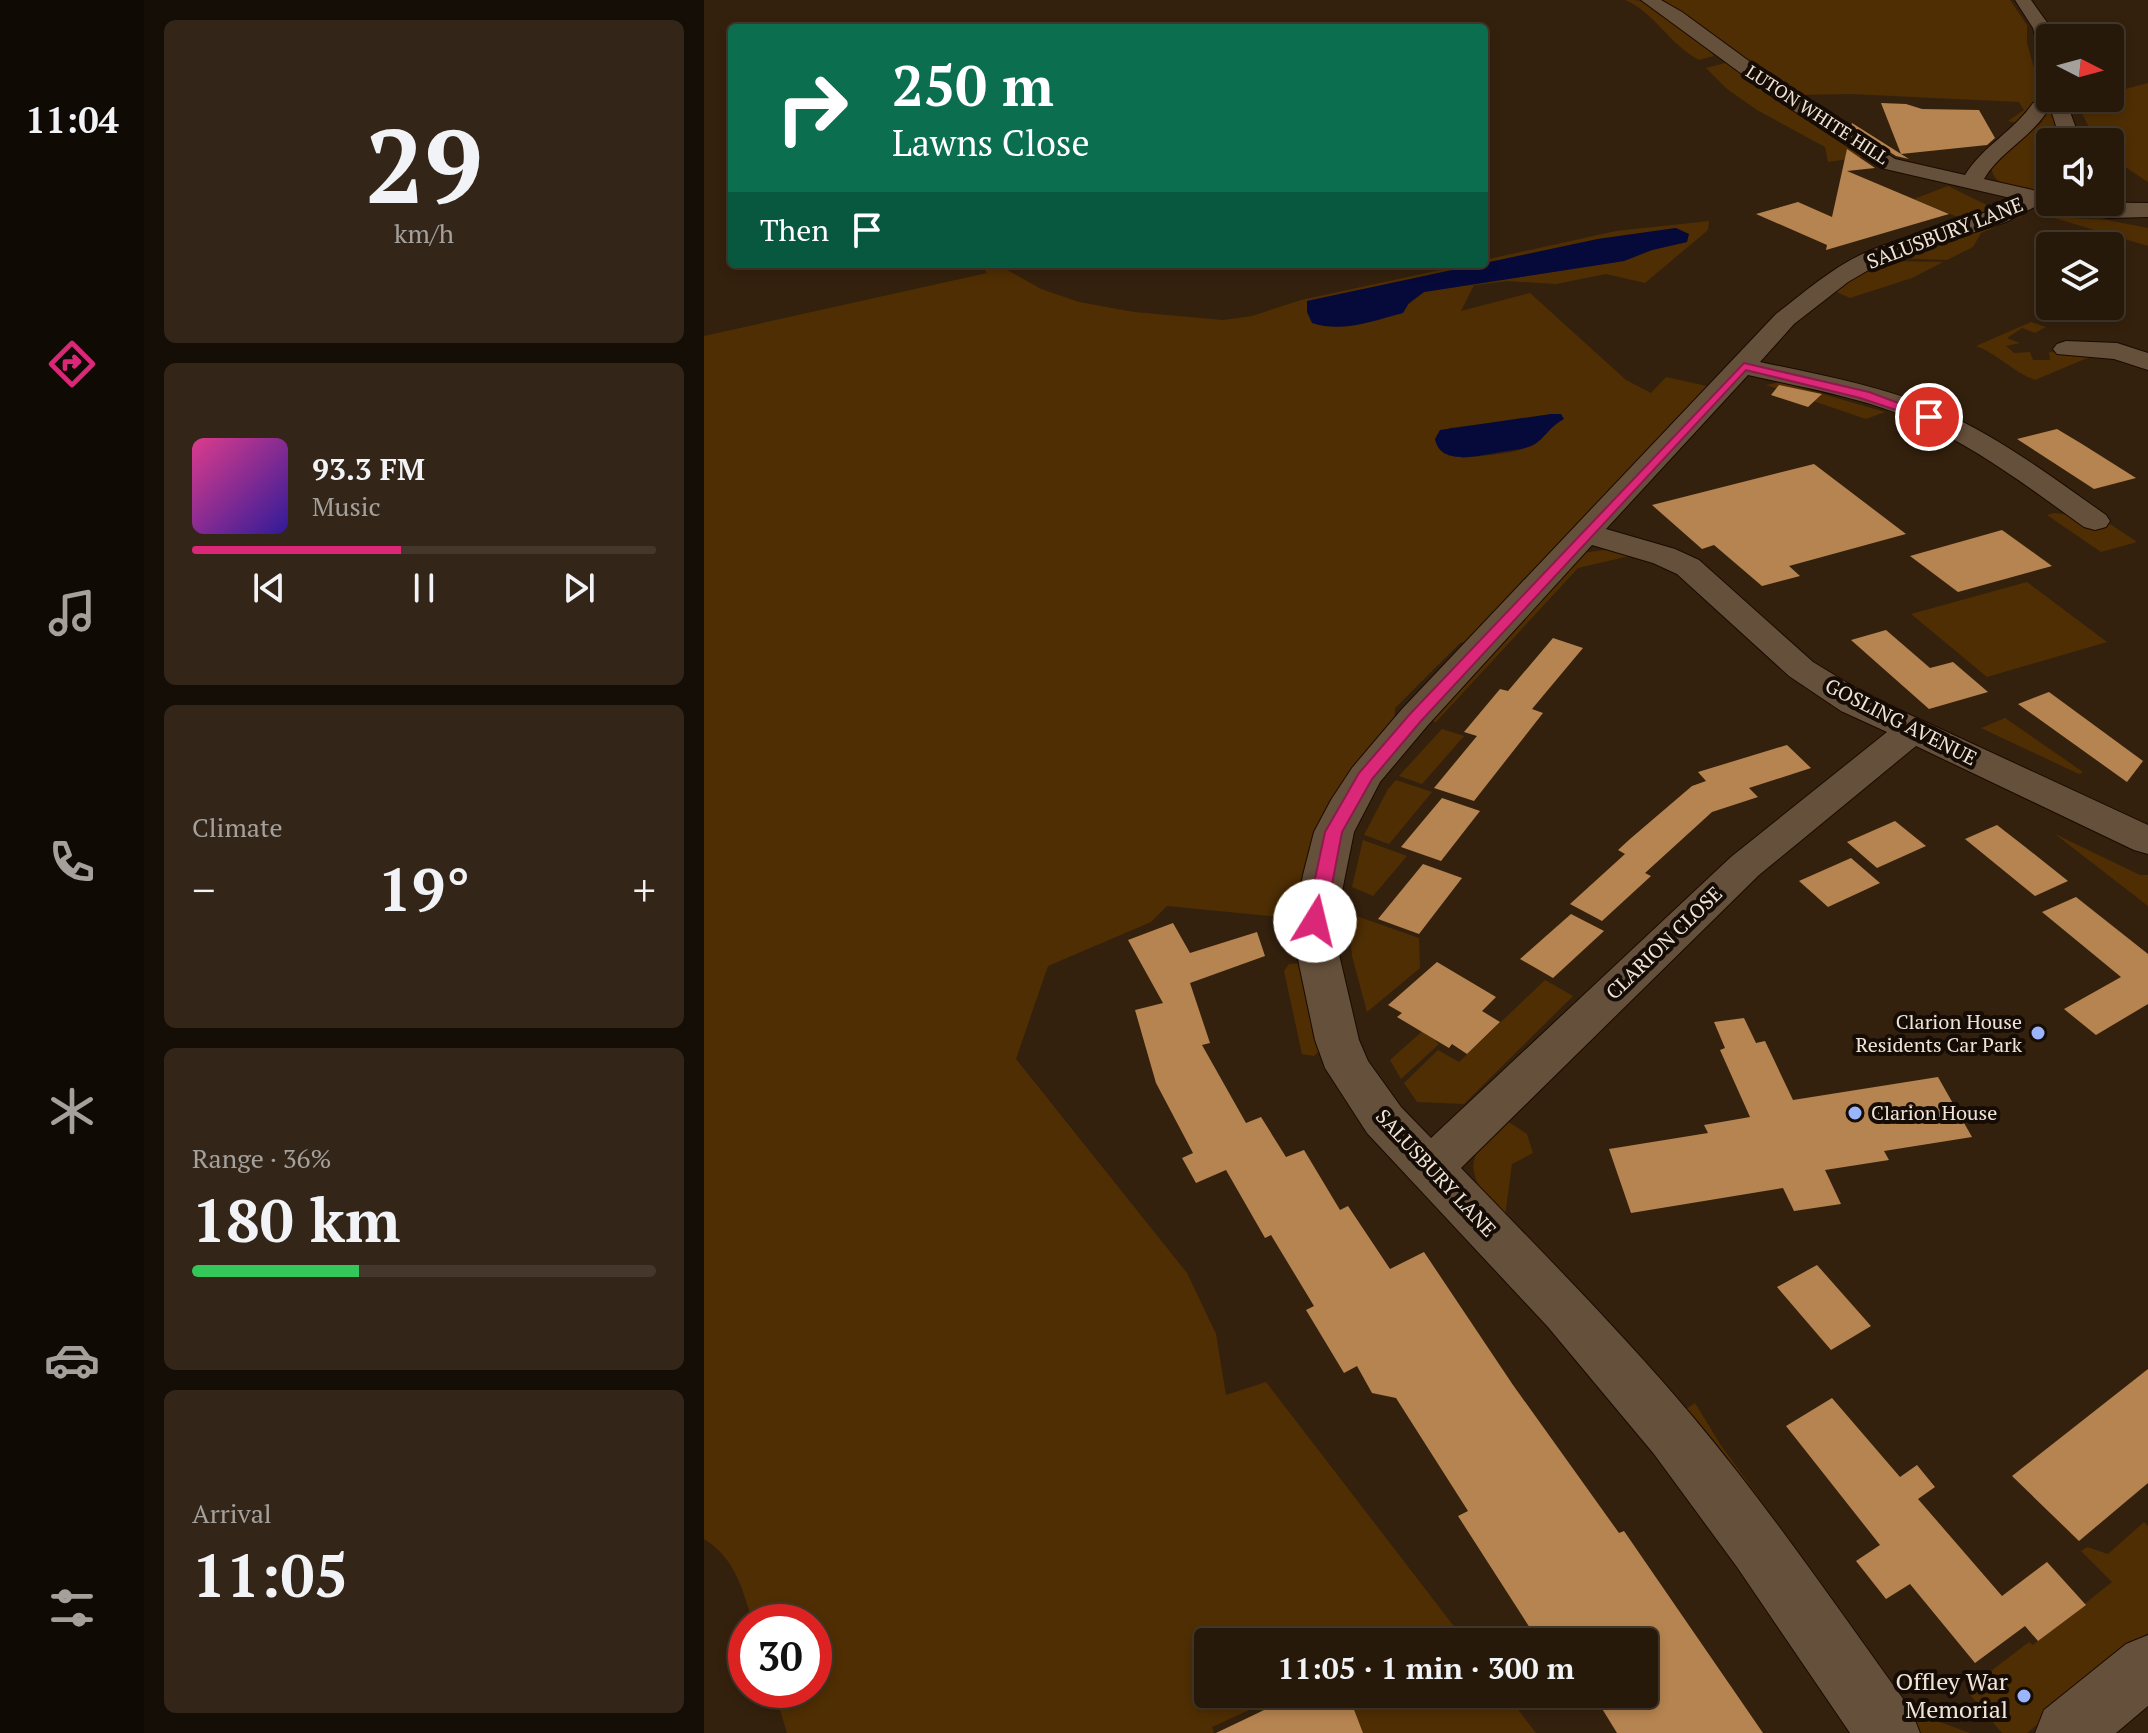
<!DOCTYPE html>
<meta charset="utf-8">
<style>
body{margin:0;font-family:"PT Serif",serif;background:#332618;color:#f1f3f6;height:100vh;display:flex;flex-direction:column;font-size:30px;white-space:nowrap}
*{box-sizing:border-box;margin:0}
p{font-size:26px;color:#a4a09c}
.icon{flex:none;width:44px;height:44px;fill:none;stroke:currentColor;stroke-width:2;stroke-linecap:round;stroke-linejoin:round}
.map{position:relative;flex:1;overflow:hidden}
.side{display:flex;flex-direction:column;gap:20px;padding:20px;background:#150e06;width:560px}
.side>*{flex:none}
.top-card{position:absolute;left:24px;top:24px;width:760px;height:244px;border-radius:8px;box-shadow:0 4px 12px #0003,0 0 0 2px #43382b;background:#0b6e4f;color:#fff;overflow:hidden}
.needle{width:52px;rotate:96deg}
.tools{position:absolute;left:1332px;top:24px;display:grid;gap:16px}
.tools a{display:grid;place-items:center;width:88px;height:88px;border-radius:8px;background:#27190a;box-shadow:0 4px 12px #0003,0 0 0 2px #43382b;font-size:40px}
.speed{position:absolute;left:24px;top:1604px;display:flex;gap:16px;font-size:40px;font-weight:700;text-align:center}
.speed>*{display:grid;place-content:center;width:104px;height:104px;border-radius:50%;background:#27190a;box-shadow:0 4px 12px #0003,0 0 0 2px #43382b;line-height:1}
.speed .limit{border:12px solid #d22;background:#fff;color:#111}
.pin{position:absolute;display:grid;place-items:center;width:68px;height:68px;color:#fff;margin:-34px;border:4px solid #fff;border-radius:50%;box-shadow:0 2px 8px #0007}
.me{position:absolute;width:88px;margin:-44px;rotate:9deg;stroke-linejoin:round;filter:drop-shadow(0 0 6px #0008)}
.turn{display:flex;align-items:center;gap:28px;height:168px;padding:0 32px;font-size:36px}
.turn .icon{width:104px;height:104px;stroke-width:2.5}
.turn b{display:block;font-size:56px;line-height:68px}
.then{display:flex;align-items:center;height:76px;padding:0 32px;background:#0003;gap:16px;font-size:30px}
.big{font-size:60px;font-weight:700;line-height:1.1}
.side .widget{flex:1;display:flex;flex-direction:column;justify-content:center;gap:12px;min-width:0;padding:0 28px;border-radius:12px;background:#332618}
.side .dial{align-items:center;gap:0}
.dial b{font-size:104px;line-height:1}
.song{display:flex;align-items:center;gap:24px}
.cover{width:96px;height:96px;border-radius:12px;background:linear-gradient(135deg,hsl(330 70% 55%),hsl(250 70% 35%))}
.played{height:8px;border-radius:4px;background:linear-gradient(90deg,#db2777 45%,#43382b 45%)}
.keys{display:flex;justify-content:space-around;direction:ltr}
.heat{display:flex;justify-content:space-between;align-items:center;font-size:44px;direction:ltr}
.charge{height:12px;border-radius:6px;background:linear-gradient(90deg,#34c759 36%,#43382b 0)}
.trip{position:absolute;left:490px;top:1628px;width:464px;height:80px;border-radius:8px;background:#27190a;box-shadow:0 4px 12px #0003,0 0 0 2px #43382b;font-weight:700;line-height:80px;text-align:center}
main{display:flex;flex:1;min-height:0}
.tab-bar{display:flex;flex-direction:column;width:144px;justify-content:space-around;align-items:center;background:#100a04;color:#a4a09c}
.tab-bar .icon{width:56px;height:56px}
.tab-bar .selected{color:#db2777}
.tab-bar b{font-size:36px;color:#f1f3f6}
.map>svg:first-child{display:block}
.green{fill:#4f2e03;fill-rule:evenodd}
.water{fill:#050a3b}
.building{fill:#b68450}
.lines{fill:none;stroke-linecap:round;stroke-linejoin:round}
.minor-casing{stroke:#1b0a00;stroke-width:2}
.minor{fill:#65503b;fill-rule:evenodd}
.route{fill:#db2777;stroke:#8e194d;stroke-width:2}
.poi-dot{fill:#9ab5fd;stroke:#150d05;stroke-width:3}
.labels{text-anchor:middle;stroke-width:8;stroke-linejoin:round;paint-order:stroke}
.far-street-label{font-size:18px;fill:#f0e3d7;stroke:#150d05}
.street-label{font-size:20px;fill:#f0e3d7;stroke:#150d05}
.poi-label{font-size:20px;fill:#f0e3d7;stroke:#150d05;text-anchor:end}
.near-poi-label{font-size:24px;fill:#f0e3d7;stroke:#150d05;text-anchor:end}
</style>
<main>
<nav class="tab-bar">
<b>11:04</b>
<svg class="icon selected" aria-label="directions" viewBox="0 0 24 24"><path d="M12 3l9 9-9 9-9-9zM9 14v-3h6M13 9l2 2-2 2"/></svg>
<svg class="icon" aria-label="music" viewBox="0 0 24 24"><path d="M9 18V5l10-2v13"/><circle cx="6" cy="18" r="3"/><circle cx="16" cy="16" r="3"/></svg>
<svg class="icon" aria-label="phone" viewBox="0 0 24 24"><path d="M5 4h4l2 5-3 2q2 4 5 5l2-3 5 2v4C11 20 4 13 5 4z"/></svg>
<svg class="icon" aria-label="climate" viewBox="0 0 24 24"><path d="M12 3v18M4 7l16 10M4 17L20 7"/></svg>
<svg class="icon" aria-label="car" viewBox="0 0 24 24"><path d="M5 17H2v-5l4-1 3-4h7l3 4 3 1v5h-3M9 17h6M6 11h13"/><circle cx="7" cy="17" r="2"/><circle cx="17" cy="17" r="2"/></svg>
<svg class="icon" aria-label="filters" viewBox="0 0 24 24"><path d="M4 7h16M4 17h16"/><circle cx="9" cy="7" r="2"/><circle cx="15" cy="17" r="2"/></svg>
</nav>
<section class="side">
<div class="widget dial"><b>29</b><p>km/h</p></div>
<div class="widget">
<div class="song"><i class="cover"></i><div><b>93.3 FM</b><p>Music</p></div></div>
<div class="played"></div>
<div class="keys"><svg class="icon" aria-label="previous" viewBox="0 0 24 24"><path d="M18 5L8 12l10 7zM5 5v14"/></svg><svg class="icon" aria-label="pause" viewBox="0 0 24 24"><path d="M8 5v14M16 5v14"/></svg><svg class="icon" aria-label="next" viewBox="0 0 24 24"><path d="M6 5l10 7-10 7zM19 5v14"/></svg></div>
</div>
<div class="widget"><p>Climate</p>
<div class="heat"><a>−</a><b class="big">19°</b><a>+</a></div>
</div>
<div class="widget"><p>Range · 36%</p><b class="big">180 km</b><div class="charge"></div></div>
<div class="widget"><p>Arrival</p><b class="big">11:05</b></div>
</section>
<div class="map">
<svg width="1444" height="1733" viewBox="0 0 1444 1733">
<rect width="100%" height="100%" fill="#34210d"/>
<!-- green -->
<g class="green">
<path d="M921,0C928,0 934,0 940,2C958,9 999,41 1010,56L995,60C965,44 950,12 921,0Z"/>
<path d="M954,0H1306L1323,25V43L1330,68L1339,84L1356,142H1346V196C1329,192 1284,189 1288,165L1338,122L1339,110L1317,124L1304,121L1320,110L1315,102L1147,94L1094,95Z"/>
<polygon points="1021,63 1038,70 1164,156 1124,162 1121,147 1053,110 1023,89 1002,68"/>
<polygon points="1444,83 1444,182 1406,157 1406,142 1392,142 1374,105 1389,98 1406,98 1406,93"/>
<polygon points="1244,186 1291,209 1256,218 1210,199"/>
<polygon points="1310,215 1318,216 1277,233 1269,247 1243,260 1188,258"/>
<polygon points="1347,217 1403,220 1444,228 1444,246"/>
<path d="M1005,221L1004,230L941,283L902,274L852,284L803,281L770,285L757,311L826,293L922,380L947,393L962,377L1007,387L774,640L756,643L691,708L690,727L596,919L463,906L447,922L344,966L312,1059L483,1273L512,1334L522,1395L562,1382L762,1642H753L748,1635L739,1642H504V1694H594L557,1712L554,1706L508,1727L510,1733H83L70,1690H110V1622H49C38,1589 32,1559 0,1539V336L283,273L276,264H293L337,289L375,302L430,312L519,320L548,316L597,300L764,264H780V260L912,231ZM972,228L983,242L948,250L920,261L720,292L705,304L603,312L604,301L894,239ZM847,414L860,419C846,427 837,439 823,447C811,454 774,456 758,458L745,428L825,419Z"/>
<path d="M1189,261L1239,262L1208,278L1146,298L1128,290C1149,276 1167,271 1189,261Z"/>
<path d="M1327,322L1342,327L1331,333L1318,328L1303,338L1316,343L1302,346L1310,353L1326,352L1329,360H1346L1345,352L1399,354L1381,359L1331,380C1309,372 1294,354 1272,346Z"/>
<polygon points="1077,382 1181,412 1162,419 1062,385"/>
<polygon points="1350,513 1400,520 1433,542 1397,552 1343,515"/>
<polygon points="907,549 934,554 874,568 732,722 726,720 879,553"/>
<polygon points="1323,582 1403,642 1283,677 1207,614"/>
<polygon points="1301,718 1379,772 1375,774 1277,728"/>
<polygon points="738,729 760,736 718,784 695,776"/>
<polygon points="692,780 728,792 685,844 660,835 684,789"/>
<polygon points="1351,834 1436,875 1444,875 1444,906"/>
<polygon points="659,840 703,856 669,896 648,887"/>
<polygon points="644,913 715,938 716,968 663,1012 648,956"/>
<polygon points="595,963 599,966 618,1048 610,1056 598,1054 580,971 585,964"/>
<polygon points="841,980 869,996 760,1104 713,1102 700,1083 734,1050 755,1062"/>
<polygon points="722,1028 736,1037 731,1041 735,1044 697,1079 686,1060"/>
<path d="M803,1121L823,1134L829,1153L808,1164L801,1216C784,1201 758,1174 775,1149C782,1139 794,1130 803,1121Z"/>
<polygon points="991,1403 1018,1447 1088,1543 1079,1547 978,1412"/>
<polygon points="1440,1522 1444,1526 1444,1633 1323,1733 1298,1733 1262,1690 1325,1642 1329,1645 1408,1582 1377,1551 1383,1547 1404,1554"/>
<polygon points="1137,1616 1199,1700 1225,1718 1266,1733 1216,1733"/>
<polygon points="644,1694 802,1694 832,1733 659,1733"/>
</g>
<!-- water -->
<g class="water">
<path d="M972,228L985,234L983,242L948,250L920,261L720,292L705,303L699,313C669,321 638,333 608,323L603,312V301L894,239Z"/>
<path d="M847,414H857L860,419C844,427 840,441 827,446C818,450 807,450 797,452C777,455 736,467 731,439L736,430Z"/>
</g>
<!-- building -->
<g class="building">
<polygon points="1177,103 1202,104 1218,109 1275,110 1291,138 1283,145 1197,154 1205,159 1192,156 1147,127 1148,123 1197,154"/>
<polygon points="1143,149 1171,168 1143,171 1245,214 1122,250 1123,245 1052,214 1094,202 1128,217"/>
<polygon points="1075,385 1108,392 1118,394 1104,407 1067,395"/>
<polygon points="1353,429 1378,444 1432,478 1390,489 1313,439"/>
<polygon points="1110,464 1202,534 1085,566 1096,576 1058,586 1010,545 998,549 948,505"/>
<polygon points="1298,530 1348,566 1254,592 1206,556"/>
<polygon points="1182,630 1226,668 1249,662 1284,692 1225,709 1147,640"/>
<polygon points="849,638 879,648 828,709 839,713 770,801 730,788 773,736 760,732 796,689 804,691"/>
<polygon points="1345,692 1439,761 1423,782 1314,704"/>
<polygon points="1083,745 1107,768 1045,788 1054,797 1008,812 941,873 947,876 898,921 866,904 921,854 914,850 926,839 988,786 1002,781 994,772"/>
<polygon points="738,798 776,811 737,861 697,847"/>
<polygon points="1191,821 1222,846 1173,868 1143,842"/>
<polygon points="1293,825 1320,846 1364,881 1331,896 1261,839"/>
<polygon points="1147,858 1176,883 1124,907 1095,881"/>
<polygon points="719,864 758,878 715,934 674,919"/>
<polygon points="1372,897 1444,954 1444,1004 1392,1035 1360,1009 1417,977 1338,912"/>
<polygon points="867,914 900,931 849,978 816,959"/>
<polygon points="469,923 486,953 553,932 561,956 486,983 506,1043 498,1045 542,1123 557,1117 582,1157 600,1150 636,1210 644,1206 686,1269 720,1252 809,1385 915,1533 920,1531 1059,1733 913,1733 889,1694 940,1694 940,1642 835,1642 754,1516 764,1511 692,1398 668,1393 653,1366 640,1373 602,1310 610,1306 567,1235 561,1238 522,1170 492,1183 478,1158 489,1153 452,1083 431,1010 459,1003 424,940"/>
<polygon points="733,962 792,997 778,1011 796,1022 763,1054 748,1044 745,1048 693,1017 698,1013 684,1005"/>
<polygon points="1040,1018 1052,1043 1061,1041 1089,1100 1234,1077 1268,1137 1180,1151 1185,1160 1121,1170 1137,1204 1090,1211 1079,1188 927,1213 905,1149 1004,1133 1000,1125 1046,1117 1016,1050 1021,1048 1010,1022"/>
<polygon points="1113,1265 1167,1326 1127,1350 1073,1287"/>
<polygon points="1444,1369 1444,1483 1375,1541 1308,1476"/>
<polygon points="1128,1398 1196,1477 1213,1465 1231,1487 1214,1499 1298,1596 1343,1562 1382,1605 1334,1641 1321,1626 1271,1663 1206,1584 1182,1599 1152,1561 1176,1545 1082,1426"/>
<polygon points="594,1694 644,1694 659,1733 512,1733"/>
</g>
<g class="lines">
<defs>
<g id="minor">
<path d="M937,0H957L978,12L1086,91L1191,159L1261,175C1279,146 1310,131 1329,103L1336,101L1345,107L1343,98L1346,94V98H1361L1377,142H1357L1346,107C1329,137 1296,151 1280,179L1346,194V202L1444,203V217L1404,218L1334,205L1302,222L1180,261L1144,282L1090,324L1056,362C1116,375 1178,386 1234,410C1295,437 1348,477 1402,515L1406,521L1402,527L1391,530L1380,527C1327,489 1275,449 1215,422C1161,398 1101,388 1044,375L902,529L971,549L995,560L1109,662L1163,695L1444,825V854L1430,850L1212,746L1055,875L757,1168C836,1250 916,1330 989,1417C1067,1510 1136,1612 1207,1710L1216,1733H1146L1033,1567L950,1454L844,1327L663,1133L621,1068L611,1040L592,950L590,921L599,875L610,832L627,800L648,768L698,709L1072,314C1101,292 1131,265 1165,251C1213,231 1265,223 1311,199L1177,168L1072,99ZM888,545L949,563L973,574L1085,676L1137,711L1183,732L1027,857L727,1138L697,1107L664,1061L655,1040L634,950L632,921L650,832L676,782L724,725Z"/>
<polygon points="1311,0 1327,0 1347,28 1349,38 1346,38 1346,65 1337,60 1329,28"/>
<polygon points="1362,341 1413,343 1444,353 1444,370 1410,359 1353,354 1349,349 1353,344"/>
<polygon points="1444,1635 1444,1706 1412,1733 1331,1733 1340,1710 1422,1644"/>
</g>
</defs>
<!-- minor casing -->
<use href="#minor" class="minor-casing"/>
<!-- minor -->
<use href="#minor" class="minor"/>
</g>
<!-- route -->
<polygon class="route" points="1040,363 1165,392 1232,417 1225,421 1156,398 1042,370 717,721 668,779 638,832 621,921 618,925 605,925 602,921 621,832 655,773 706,714"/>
<!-- markers -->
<g class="poi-dot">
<circle cx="1334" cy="1033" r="8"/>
<circle cx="1151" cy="1113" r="8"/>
<circle cx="1320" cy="1696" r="8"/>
</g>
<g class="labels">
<!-- far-street labels -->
<g class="far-street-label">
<text transform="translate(1113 115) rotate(33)" y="6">LUTON WHITE HILL</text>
</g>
<!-- street labels -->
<g class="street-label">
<text transform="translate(1241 233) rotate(-21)" y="7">SALUSBURY LANE</text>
<text transform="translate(1197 722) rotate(27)" y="7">GOSLING AVENUE</text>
<text transform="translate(960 943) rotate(-44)" y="7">CLARION CLOSE</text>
<text transform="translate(732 1173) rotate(47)" y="7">SALUSBURY LANE</text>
</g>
<!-- poi labels -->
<g class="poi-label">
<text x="1318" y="1029">Clarion House<tspan x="1318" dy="23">Residents Car Park</tspan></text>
<text x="1167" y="1120" text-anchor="start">Clarion House</text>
</g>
<!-- near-poi labels -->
<g class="near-poi-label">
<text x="1304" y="1690">Offley War<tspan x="1304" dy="28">Memorial</tspan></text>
</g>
</g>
</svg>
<div class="tools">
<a><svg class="needle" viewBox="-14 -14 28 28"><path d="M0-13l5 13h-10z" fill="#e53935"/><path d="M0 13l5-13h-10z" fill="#a4a09c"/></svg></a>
<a><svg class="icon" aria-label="sound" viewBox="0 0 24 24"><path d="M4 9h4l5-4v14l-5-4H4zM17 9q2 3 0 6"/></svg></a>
<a><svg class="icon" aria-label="layers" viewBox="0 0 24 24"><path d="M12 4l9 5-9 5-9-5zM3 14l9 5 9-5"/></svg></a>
</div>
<div class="speed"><div class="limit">30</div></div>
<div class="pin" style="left:1225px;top:417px;background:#d93025"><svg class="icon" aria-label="arrive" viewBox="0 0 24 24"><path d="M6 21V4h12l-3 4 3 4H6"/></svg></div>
<svg class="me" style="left:611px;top:921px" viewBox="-20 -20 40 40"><circle r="19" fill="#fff"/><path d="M0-13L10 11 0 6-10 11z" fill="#db2777"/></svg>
<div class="trip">11:05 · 1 min · 300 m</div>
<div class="top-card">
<div class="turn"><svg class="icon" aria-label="right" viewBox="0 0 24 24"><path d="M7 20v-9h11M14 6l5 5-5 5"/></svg><div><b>250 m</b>Lawns Close</div></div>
<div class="then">Then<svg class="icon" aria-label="arrive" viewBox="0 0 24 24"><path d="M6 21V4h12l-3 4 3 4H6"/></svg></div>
</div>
</div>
</main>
